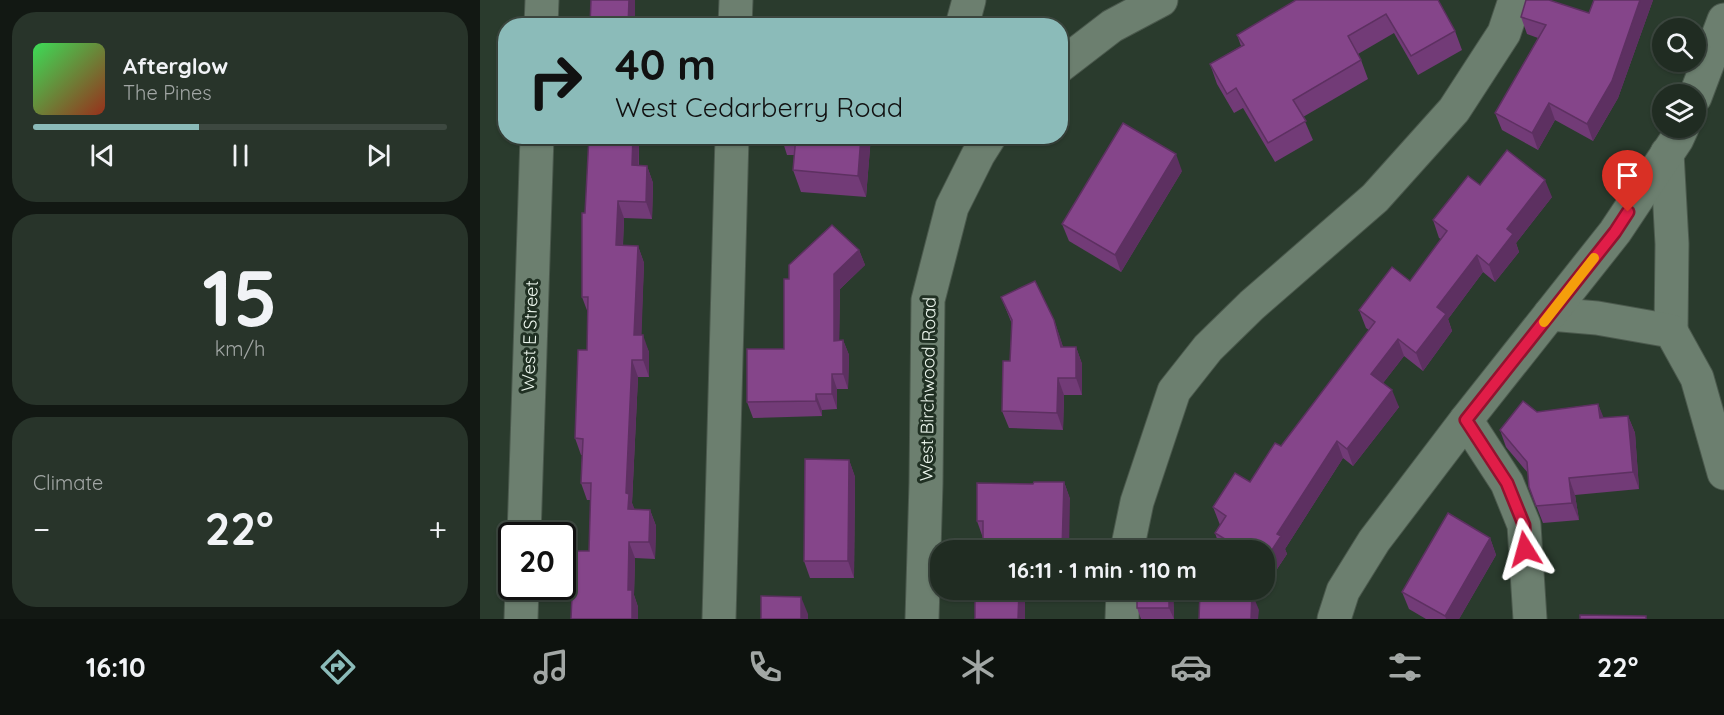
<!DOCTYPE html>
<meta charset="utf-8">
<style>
body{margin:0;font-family:Quicksand,sans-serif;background:#28342a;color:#f1f3f6;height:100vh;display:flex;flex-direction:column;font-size:22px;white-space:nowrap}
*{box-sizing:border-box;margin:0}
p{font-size:20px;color:#a2a7a5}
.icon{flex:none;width:33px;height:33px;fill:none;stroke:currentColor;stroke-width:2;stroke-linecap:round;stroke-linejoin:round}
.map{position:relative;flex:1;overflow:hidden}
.panel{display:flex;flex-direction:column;gap:12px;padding:12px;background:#121813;width:480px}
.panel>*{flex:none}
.hud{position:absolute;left:18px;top:18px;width:570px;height:126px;border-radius:24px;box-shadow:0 2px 4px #0004,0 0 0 2px #3d4840;background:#8bbbb9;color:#111;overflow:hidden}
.tools{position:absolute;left:1172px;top:18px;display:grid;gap:12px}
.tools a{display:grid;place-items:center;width:54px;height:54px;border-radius:50%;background:#202c22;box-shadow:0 2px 4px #0004,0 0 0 2px #3d4840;font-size:30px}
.speed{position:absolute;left:18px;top:522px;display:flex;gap:12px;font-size:30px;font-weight:700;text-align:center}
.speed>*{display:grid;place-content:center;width:78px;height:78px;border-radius:50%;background:#202c22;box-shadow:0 2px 4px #0004,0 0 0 2px #3d4840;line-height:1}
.speed .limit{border:3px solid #111;border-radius:9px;background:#fff;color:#111}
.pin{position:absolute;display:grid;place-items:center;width:51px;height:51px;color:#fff;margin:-62px -26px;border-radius:50% 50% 50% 0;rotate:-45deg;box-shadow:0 0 6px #0007}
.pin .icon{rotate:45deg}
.me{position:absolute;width:66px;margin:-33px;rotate:352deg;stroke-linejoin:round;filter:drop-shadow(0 0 4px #0008)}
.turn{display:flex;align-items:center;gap:21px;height:126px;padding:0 18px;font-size:27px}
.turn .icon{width:78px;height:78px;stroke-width:2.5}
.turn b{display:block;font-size:42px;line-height:51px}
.big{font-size:45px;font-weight:700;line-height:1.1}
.panel .card{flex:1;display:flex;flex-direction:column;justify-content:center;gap:9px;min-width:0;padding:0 21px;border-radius:24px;background:#28342a}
.panel .dial{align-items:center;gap:0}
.dial b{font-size:78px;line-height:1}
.song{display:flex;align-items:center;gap:18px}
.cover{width:72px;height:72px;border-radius:9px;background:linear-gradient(135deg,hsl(130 70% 55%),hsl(10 70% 35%))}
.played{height:6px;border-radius:3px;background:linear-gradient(90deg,#8bbbb9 40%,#3d4840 40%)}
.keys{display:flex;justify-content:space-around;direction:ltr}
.heat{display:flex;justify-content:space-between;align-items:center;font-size:33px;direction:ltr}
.trip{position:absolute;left:450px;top:540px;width:345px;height:60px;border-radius:24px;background:#202c22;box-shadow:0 2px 4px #0004,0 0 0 2px #3d4840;font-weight:700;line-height:60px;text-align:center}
.tab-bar{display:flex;height:96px;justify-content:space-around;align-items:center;background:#0d120e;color:#a2a7a5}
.tab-bar .icon{width:42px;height:42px}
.tab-bar .current{color:#8bbbb9}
.tab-bar b{font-size:27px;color:#f1f3f6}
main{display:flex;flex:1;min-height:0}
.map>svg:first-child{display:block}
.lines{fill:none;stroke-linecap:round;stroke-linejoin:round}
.minor-casing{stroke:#4b594d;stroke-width:35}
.minor{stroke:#6c7f6f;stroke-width:33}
.wall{fill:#723b77}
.shaded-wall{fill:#5d3061}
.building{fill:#85458a;stroke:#5d3061;stroke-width:1.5}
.route-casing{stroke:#92132f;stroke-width:15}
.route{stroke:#e11d48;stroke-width:10}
.slow{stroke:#f59e0b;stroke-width:10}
.labels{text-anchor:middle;stroke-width:6;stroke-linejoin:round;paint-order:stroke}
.street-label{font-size:18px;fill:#edf7ee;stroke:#203023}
</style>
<main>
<section class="panel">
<div class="card">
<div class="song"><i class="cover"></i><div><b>Afterglow</b><p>The Pines</p></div></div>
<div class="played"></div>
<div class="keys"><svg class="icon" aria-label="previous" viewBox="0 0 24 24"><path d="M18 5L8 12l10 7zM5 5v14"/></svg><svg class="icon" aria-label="pause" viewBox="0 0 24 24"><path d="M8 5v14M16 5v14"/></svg><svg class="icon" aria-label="next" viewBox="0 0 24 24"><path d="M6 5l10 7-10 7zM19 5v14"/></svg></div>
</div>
<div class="card dial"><b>15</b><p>km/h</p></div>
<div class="card"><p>Climate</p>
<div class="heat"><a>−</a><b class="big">22°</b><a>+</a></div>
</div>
</section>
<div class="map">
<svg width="1244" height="619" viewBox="0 0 1244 619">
<rect width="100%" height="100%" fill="#2a3b2d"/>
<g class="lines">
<defs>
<g id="minor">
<polyline points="61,26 62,0"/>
<polyline points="255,26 256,0"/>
<polyline points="482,26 489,0"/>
<polyline points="580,66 632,26 681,0"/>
<polyline points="1215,97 1244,20"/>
<polyline points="1187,153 1192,244 1191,331"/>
<polyline points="1070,314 1117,318 1191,331 1217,378 1244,473"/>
<polyline points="986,420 1027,483 1044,525 1050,619"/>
<polyline points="44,536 57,136"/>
<polyline points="647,550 657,502 694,391 728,348 772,305 895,198 974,110 1024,33 1035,0"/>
<polyline points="41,619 42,586"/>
<polyline points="239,619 252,136"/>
<polyline points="442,619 446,483 448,300 472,207 498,155 510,136"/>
<polyline points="642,619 643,590"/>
<polyline points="854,619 863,591 894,541 986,420 1135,232 1197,139 1202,128"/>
</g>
</defs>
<!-- minor casing -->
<use href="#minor" class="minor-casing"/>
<!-- minor -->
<use href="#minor" class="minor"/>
</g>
<!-- wall -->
<g class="wall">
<polygon points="958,0 975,31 982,50 938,75 914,33 878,54 881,60 888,79 823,117 833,140 795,162 763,108 754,113 737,84 730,64 761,46 757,35"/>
<polygon points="1114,0 1173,0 1138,98 1113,141 1075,120 1058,150 1022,130 1015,113 1058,38 1047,34 1041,17 1109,13"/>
<polygon points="109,136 157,136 159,142 159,166 167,166 173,183 172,219 144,218 143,246 158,246 164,263 161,335 169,352 169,377 158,377 152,503 154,509 170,510 176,526 175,559 155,558 154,595 158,607 158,619 91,619 109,551 111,500 107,500 101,483 102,455 101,455 95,438 107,350 108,313 102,297"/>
<polygon points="301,136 391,136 386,197 321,192 313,170 314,155 307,155"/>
<polygon points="702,171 641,272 589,241 582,224"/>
<polygon points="1000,185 1072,197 1036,243 1039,252 1015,282 1003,272 968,319 972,331 943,371 924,356 903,383 919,407 873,466 863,458 805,549 807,554 789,581 784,578 784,550 741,550 735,533 740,525 733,507 770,482 801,446 889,330 886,328 879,310 930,281 961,239 959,238 953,220"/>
<polygon points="379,250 385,265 360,289 359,340 363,340 369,355 368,389 357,389 357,409 342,410 342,416 273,418 267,402 304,349 309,279"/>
<polygon points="521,297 574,320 583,347 596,347 602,364 602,395 584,395 583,430 529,428 522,411 530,361 532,324"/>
<polygon points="1118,404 1123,418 1148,416 1155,433 1159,489 1095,495 1099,520 1063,523 1049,487 1048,473 1026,447 1020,430 1057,412"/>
<polygon points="369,460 375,477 374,578 330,578 324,561"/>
<polygon points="584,482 590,499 503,538 497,521 553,484"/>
<polygon points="1010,538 1016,555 979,619 946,619 929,609 922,592"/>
<polygon points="693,590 694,619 661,619 657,608"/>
</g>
<!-- shaded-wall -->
<g class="shaded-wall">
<polygon points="149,0 155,0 155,26 148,26"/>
<polygon points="1160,0 1173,0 1138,98 1113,141 1107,124"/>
<polygon points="1069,103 1075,120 1058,150 1052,133"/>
<polygon points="153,136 157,136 159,142 158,182 152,165"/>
<polygon points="381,136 391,136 386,197 378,176"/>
<polygon points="696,154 702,171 641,272 635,255"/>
<polygon points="167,166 173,183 172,219 166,202"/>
<polygon points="1065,180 1072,197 1036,243 1039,252 1015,282 1009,265 1027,229"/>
<polygon points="138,201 144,218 142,262 136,245"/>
<polygon points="158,246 164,263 161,352 154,335"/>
<polygon points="379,250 385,265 360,289 359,356 354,341 354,274"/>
<polygon points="997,255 1003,272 968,319 972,331 943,371 936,353 957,307"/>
<polygon points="574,320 580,337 588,364 581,347"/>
<polygon points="163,335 169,352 169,377 163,360"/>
<polygon points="918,339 924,356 897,391 891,374"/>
<polygon points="363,340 369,355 368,389 363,374"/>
<polygon points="596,347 602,364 602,395 596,378"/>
<polygon points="152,360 158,377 152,503 155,510 148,509 146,493"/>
<polygon points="352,374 357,389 357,409 352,394"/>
<polygon points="578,378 584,395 583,430 577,413"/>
<polygon points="912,390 919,407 873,466 867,449"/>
<polygon points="336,394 342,410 342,416 336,401"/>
<polygon points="1118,404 1125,421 1120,418"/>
<polygon points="1148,416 1155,433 1159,489 1153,472"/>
<polygon points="857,441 863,458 805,549 807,554 789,581 784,567 784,562 797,534"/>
<polygon points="369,460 375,477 374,578 368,561"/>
<polygon points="1089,478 1095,495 1099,520 1092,503"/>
<polygon points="584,482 590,499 589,550 582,550"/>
<polygon points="170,510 176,526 175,559 169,542"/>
<polygon points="1010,538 1016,555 979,619 966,619 965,616"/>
<polygon points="149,542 155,558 154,595 158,607 158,619 152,619 148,590"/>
<polygon points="539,590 545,590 545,619 538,619"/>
<polygon points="689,590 693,590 694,619 689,608"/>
<polygon points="772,593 779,610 778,619 771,619"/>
<polygon points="321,597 328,614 328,619 321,619"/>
</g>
<!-- building -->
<g class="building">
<polygon points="111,0 149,0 148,26 110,26"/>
<polygon points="816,0 958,0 975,31 931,56 906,14 868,36 881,60 813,100 826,121 788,143 756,88 747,94 730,64 764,45 757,35"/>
<polygon points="1046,0 1069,0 1109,13 1114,0 1160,0 1132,81 1107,124 1069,103 1052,133 1015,113 1066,25 1041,17"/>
<polygon points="643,123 696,154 635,255 582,224"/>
<polygon points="109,136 153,136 152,165 167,166 166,202 138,201 136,245 158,246 154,335 163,335 163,360 152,360 146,493 149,494 148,509 170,510 169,542 149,542 148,590 152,590 152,619 91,619 94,551 109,551 111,483 101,483 103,439 95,438 98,350 107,350 108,297 102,297 102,213 105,213"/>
<polygon points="316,136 381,136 378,176 313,170"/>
<polygon points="1027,150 1065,180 1027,229 1033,234 1009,265 997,255 957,307 966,314 936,353 918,339 891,374 912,390 867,449 857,441 797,534 801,536 784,562 784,550 763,550 735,533 746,516 733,507 755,473 770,482 795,443 801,446 895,322 879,310 912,267 930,281 967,231 953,220 988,176 1000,185"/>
<polygon points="352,225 379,250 354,274 354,341 363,340 363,374 352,374 352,394 336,394 336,401 267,402 267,349 304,349 304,279 309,279 309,265"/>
<polygon points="555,281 574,320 581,347 596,347 596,378 578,378 577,413 522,411 523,361 530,361 532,320 521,297"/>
<polygon points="1043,401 1057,412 1118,404 1120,418 1148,416 1153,472 1089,478 1092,503 1056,506 1049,487 1047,462 1020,430"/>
<polygon points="325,459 369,460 368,561 324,561"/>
<polygon points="554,482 584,482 582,550 503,550 503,521 497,521 497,483 553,484"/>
<polygon points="968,513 1010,538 965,616 922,592"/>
<polygon points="502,590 539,590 538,619 495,619 495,593 502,593"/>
<rect x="657" y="590" width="32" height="18"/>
<polygon points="720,592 772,593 771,619 719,619"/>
<polygon points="281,596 321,597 321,619 281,619"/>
<polygon points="1100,615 1166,616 1166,619 1100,619"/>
</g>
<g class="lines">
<defs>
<polyline id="route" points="1045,549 1044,525 1027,483 986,420 1135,232 1148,212"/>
</defs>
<!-- route casing -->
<use href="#route" class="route-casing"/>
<!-- route -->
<use href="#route" class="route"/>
<!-- slow -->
<polyline class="slow" points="1064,322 1114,258"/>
</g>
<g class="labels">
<!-- street labels -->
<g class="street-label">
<text transform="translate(50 336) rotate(-88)" y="6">West E Street</text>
<text transform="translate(448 389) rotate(-89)" y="6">West Birchwood Road</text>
</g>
</g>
</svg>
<div class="tools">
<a><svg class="icon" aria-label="search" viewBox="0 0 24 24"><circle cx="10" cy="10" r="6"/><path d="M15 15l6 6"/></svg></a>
<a><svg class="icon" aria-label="layers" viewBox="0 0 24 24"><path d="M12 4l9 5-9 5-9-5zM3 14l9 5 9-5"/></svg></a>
</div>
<div class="speed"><div class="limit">20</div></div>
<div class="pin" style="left:1148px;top:212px;background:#d93025"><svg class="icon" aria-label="arrive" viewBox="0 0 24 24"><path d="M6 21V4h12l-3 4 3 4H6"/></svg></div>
<svg class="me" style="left:1045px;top:549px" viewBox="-20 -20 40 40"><path d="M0-17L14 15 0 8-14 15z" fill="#e11d48" stroke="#fff" stroke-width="4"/></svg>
<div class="trip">16:11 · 1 min · 110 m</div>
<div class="hud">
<div class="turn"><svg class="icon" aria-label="right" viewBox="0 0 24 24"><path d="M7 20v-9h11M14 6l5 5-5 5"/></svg><div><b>40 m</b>West Cedarberry Road</div></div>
</div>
</div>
</main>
<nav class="tab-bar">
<b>16:10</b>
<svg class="icon current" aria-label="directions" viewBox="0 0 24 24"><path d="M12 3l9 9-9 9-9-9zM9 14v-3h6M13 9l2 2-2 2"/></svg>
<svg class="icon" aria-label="music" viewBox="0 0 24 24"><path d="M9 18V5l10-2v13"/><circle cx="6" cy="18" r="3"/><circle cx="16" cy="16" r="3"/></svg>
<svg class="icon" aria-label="phone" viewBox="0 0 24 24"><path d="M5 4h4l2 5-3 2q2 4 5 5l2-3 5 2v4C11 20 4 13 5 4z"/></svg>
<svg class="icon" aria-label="climate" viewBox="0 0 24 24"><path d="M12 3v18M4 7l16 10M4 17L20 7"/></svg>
<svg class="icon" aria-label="car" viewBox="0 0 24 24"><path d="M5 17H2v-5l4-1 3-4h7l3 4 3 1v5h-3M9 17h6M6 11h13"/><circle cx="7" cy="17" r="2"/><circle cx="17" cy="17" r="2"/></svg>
<svg class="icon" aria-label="filters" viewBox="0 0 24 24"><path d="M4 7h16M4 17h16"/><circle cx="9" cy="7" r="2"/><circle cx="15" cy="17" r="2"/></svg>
<b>22°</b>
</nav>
